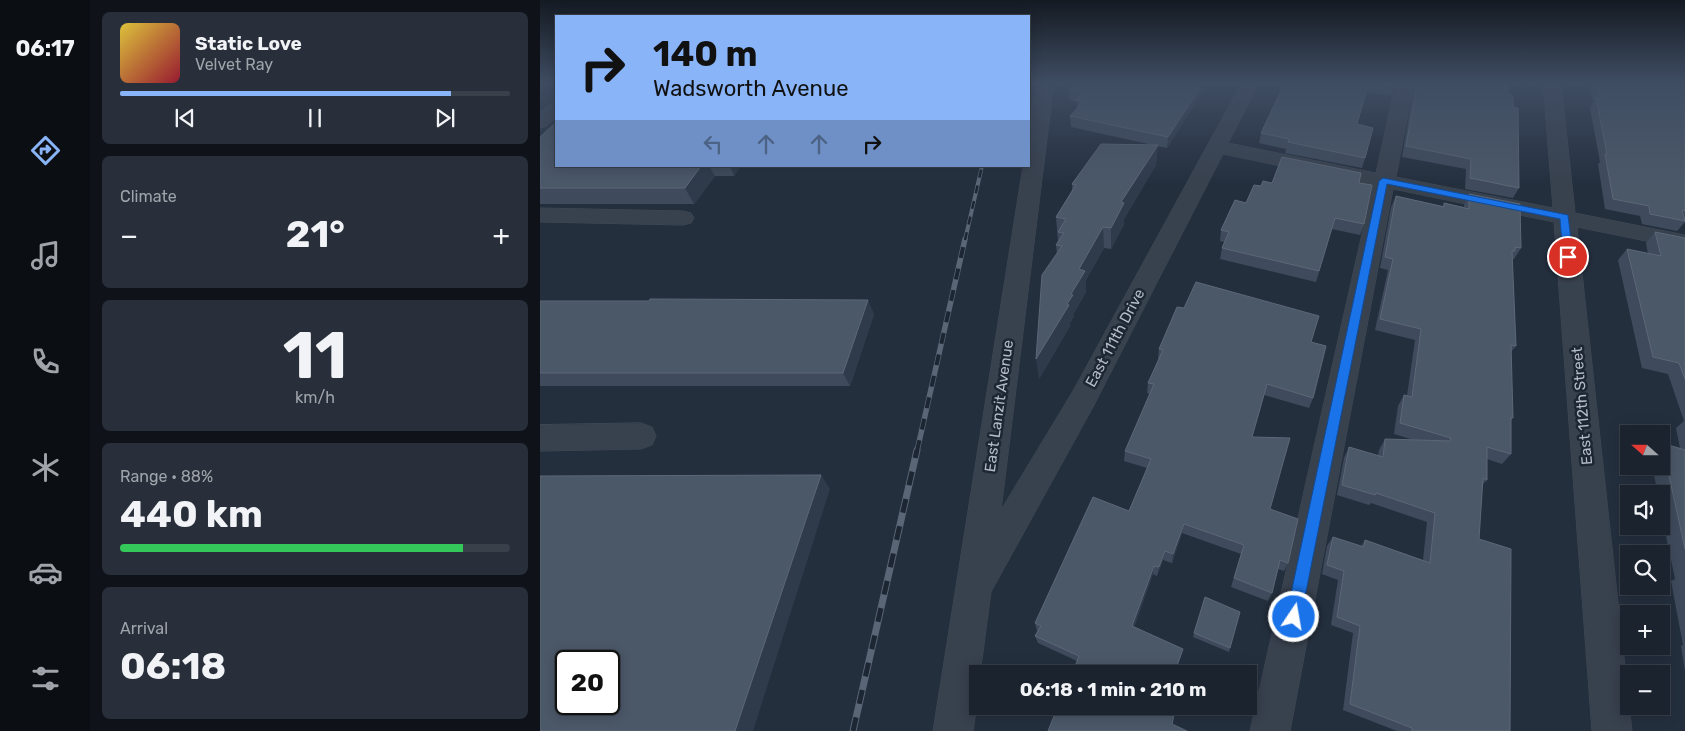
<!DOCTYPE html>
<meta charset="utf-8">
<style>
body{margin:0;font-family:Rubik,sans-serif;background:#282f3a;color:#f1f3f6;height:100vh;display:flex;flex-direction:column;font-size:19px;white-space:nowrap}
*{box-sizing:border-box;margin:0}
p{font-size:16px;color:#a0a4aa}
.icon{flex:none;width:28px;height:28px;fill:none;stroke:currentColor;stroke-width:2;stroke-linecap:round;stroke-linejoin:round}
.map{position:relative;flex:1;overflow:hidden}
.drawer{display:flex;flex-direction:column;gap:12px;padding:12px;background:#0f1319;width:450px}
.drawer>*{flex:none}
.banner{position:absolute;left:15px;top:15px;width:475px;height:152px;border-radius:0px;box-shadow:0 2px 12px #0003,0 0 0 1px #39404a;background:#8ab4f8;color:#111;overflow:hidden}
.needle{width:32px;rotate:291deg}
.buttons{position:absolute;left:1080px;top:425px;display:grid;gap:10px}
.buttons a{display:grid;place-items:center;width:50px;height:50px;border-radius:0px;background:#1b232e;box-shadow:0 2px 12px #0003,0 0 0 1px #39404a;font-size:25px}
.speed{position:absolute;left:15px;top:650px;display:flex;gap:10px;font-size:25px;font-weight:700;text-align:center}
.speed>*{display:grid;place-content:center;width:65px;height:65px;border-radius:50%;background:#1b232e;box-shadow:0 2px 12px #0003,0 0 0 1px #39404a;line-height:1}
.speed .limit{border:2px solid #111;border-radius:8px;background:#fff;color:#111}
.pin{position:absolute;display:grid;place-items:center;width:42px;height:42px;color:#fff;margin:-21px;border:2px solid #fff;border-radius:50%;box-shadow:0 1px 5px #0007}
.me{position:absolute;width:55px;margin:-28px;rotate:12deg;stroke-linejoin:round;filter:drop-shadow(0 0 4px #0008)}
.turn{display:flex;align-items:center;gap:18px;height:105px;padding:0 15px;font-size:22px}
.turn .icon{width:65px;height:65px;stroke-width:2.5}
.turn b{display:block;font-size:35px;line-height:42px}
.lanes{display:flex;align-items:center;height:48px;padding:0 15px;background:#0003;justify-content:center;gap:25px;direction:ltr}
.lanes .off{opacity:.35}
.big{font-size:38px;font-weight:700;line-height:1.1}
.drawer .widget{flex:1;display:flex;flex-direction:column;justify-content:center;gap:8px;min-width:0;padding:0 18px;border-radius:8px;background:#282f3a}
.drawer .dial{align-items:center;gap:0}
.dial b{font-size:65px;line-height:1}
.song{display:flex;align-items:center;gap:15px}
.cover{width:60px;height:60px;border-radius:8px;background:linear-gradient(135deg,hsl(50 70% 55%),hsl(350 70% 35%))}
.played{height:5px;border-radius:2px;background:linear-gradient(90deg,#8ab4f8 85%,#39404a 85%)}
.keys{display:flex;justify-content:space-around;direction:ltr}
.heat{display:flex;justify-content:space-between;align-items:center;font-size:28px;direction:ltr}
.charge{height:8px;border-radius:4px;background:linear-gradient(90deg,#34c759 88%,#39404a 0)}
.trip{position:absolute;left:429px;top:665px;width:288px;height:50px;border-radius:0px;background:#1b232e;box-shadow:0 2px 12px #0003,0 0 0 1px #39404a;font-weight:700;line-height:50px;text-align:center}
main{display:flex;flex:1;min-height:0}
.dock{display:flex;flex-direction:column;width:90px;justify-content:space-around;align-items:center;background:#0b0e12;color:#a0a4aa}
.dock .icon{width:35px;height:35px}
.dock .selected{color:#8ab4f8}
.dock b{font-size:22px;color:#f1f3f6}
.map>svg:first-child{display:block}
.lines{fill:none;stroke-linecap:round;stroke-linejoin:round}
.minor-casing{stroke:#414a57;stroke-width:1}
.minor{fill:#38414e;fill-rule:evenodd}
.rail-far2-casing{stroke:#5a6575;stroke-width:4}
.rail-far1-casing{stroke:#5a6575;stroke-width:5.5}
.rail-casing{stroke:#5a6575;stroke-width:7}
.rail-far2{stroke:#1d2633;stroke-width:2.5;stroke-dasharray:8;stroke-linecap:butt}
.rail-far1{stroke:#1d2633;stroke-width:4;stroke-dasharray:11;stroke-linecap:butt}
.rail{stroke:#1d2633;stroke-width:5;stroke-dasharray:14;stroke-linecap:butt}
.wall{fill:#3f4b5c}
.shaded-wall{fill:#2f3b4b}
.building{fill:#4b5868;stroke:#5c6777;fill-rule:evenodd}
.route{fill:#1a73e8;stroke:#114b97}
.labels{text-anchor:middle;stroke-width:5;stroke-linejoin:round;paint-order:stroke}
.street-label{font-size:15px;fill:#b4bcc9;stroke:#1d2633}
</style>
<main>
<nav class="dock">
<b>06:17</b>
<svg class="icon selected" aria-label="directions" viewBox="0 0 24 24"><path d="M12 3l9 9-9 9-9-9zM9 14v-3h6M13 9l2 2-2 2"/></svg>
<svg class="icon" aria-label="music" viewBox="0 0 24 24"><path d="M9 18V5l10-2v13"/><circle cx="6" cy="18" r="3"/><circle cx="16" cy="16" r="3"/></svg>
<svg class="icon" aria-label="phone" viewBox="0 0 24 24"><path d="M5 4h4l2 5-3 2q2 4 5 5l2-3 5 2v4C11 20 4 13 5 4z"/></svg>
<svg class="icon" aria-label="climate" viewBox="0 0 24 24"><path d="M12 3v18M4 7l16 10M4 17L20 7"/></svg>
<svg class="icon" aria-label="car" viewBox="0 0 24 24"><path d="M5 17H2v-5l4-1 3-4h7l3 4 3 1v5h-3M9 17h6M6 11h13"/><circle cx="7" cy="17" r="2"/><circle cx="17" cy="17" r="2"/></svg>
<svg class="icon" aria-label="filters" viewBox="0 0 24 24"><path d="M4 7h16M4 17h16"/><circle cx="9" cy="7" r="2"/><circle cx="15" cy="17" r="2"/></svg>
</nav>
<section class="drawer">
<div class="widget">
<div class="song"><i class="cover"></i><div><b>Static Love</b><p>Velvet Ray</p></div></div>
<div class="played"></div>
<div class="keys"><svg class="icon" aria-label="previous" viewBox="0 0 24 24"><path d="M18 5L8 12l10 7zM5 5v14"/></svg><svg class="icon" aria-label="pause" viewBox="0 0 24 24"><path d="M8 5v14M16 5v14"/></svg><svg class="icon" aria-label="next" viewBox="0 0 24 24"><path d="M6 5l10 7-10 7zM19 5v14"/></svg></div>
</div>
<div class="widget"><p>Climate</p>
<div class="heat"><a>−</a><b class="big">21°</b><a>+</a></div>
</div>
<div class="widget dial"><b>11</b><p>km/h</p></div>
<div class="widget"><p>Range · 88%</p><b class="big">440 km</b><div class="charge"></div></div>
<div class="widget"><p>Arrival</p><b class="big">06:18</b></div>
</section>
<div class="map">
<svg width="1145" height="731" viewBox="0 0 1145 731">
<rect width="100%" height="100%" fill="#242f3e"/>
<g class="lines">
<defs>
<g id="minor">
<polygon points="496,82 514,82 461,510 533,391 702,82 720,82 688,143 836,173 856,82 874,82 856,177 1013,208 1003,82 1021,82 1035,213 1145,235 1145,249 1037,227 1092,731 1052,731 1014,222 853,189 750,731 710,731 833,185 683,154 553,407 451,592 440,674 438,674 438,698 433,731 393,731 483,166 489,166 489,130"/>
<polygon points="16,103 16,117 7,126 0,128 0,112 10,104"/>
<polygon points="0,208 143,211 151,213 154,218 151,223 143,225 0,222"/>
<polygon points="101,423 112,427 116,436 112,445 101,449 0,451 0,425"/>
</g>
</defs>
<!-- minor casing -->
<use href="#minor" class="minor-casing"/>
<!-- minor -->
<use href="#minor" class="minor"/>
<defs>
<polyline id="rail-far2" points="425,240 442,166"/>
<polyline id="rail-far1" points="377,451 425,239"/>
<polyline id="rail" points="313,731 377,450"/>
</defs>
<!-- rail-far2 casing -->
<use href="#rail-far2" class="rail-far2-casing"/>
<!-- rail-far1 casing -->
<use href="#rail-far1" class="rail-far1-casing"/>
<!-- rail casing -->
<use href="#rail" class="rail-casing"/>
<!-- rail-far2 -->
<use href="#rail-far2" class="rail-far2"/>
<!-- rail-far1 -->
<use href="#rail-far1" class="rail-far1"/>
<!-- rail -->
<use href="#rail" class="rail"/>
</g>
<!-- wall -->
<g class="wall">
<polygon points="536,82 668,82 663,91 627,148 617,146 616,165 584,219 584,224 571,249 564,248 546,280 546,292 534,313 534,316 530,323 530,326 499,379 517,254 516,245 518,241 516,217 532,190 532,184 613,145 531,127 530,116 537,109 537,102 529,100 529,90"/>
<polygon points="745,82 855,82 851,96 826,92 817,124 825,158 822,168 745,153 746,149 719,143 721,133"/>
<polygon points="875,82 968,82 968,93 979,188 973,198 925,189 926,169 862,157"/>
<polygon points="1049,82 1145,82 1145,223 1144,223 1137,231 1102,224 1100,216 1065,209 1058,164 1060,162 1050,108 1053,102"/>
<polygon points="0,137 16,166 201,166 194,176 175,176 154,204 0,204"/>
<polygon points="732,183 819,183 824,224 820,235 792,229 776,282 680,259 682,248 684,242 680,241 681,230 721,186"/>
<polygon points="929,194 981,248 974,259 972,259 976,346 971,352 973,418 971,420 971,454 962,464 947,459 947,480 942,485 939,539 970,731 857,731 803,710 813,633 791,625 798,580 782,574 787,546 793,537 821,546 825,540 883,560 887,522 831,503 829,505 797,495 804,458 809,447 838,456 839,450 845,439 874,440 854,434 858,406 864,395 867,396 875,340 835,330 848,270 840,268 851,207 856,196 903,206 904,203 924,207 924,205"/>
<polygon points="1115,232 1145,238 1145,671 1141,646 1143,645 1131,581 1135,579 1121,512 1121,494 1118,494 1112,466 1121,466 1121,444 1122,443 1140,448 1136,428 1144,421 1128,374 1102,368 1078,260 1087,249 1108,254 1106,243"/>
<polygon points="0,301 109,301 334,314 310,386 0,386"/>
<polygon points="771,342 773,398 769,408 724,395 712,437 730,509 748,563 744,571 738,569 732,593 728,601 691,587 701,554 642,533 632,563 623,560 617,576 613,574 594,627 641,656 634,674 532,674 537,661 498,643 495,636 498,631 497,631 495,623 589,511 607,468 584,461 585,451 610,394 607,393 608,383 619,360 618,359 619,349"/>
<polygon points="665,597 690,648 689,652 653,637"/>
</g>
<!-- shaded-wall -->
<g class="shaded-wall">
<polygon points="0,82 4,87 0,89"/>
<polygon points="664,82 668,82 663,91 627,148 628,137"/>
<polygon points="618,145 616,165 584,219 584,224 571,249 571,228 581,202"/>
<polygon points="161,166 169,166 175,176 154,204 145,188"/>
<polygon points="190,166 201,166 194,176"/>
<polygon points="563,227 564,248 546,280 546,292 534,313 534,316 530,323 530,326 499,379 496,359 527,304 539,269"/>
<polygon points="328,300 334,314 310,386 303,373"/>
<polygon points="281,475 290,489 213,731 195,731"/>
<polygon points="644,524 642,533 632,563 633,554"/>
<polygon points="625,551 623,560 617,576 619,567"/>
<polygon points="614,566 613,574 591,634 592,626"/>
</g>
<!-- building -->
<g class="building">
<polygon points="536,82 664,82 628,137 530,116 543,102 536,100 543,93 529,90"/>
<polygon points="745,82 829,82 817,124 833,128 825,158 748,142 749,139 721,133"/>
<polygon points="830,82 855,82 854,86"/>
<polygon points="878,82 968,82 968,93 973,96 973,107 978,108 979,188 930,178 931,159 866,146"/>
<polygon points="1057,82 1145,82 1145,211 1142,210 1145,221 1110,214 1109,206 1073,199 1065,154 1067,154 1056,98 1061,99"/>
<polygon points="16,122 16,166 161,166 145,188 0,188 0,137"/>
<polygon points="561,144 618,145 581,202 584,203 571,228 563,227 539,269 545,271 531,294 533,295 527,304 529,305 496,359 502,275 522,246 516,245 524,233 518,232 526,219 516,217 536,185 532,184"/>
<polygon points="742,157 821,173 819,183 832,185 824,224 795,218 779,271 682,248 689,232 681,230 695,200 706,203 714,185 721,186 723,181 732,183"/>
<polygon points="929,194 980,204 981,248 975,247 975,251 972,251 976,346 971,345 973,418 971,417 971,454 947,447 947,480 943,478 939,539 971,549 970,731 872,731 872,728 810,704 820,626 797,617 804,571 787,565 793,537 824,547 825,540 890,563 895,513 836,493 835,495 802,485 809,447 843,457 845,439 910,441 911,438 860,423 864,395 872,397 881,329 840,319 853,259 845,257 856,196 904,207 904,203 929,209"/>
<polygon points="1115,232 1145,238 1145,379 1139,363 1113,357 1087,249 1121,256"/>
<polygon points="656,282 779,316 771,342 786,346 773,398 727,384 712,437 750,438 730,509 758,519 748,563 740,560 732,593 694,578 704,545 644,524 633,554 625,551 619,567 614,566 592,626 643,649 634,674 532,674 539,656 495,636 501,626 495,623 553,497 589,511 611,459 585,451 614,384 608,383 623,350 619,349 637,307 644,308"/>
<polygon points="110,299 328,300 303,373 0,373 0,301 109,301"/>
<polygon points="1122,443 1145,450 1145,549"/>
<path d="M281,475L195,731H0V476ZM26,661H69V704H26Z"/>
<polygon points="665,597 700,612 690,648 654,633"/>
<polygon points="518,706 622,706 621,709 634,715 632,724 647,731 508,731"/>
</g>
<!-- sky -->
<linearGradient id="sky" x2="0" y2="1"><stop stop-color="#141a22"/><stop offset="0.45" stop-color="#3f4d63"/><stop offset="1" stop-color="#3f4d63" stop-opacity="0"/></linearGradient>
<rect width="1145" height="184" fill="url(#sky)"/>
<!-- route -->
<polygon class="route" points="843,178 1028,215 1033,257 1028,260 1023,257 1020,219 847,184 761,617 759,622 754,625 748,622 746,617 839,181"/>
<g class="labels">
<!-- street labels -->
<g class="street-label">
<text transform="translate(575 338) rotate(-62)" y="5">East 111th Drive</text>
<text transform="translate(459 406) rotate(-82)" y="5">East Lanzit Avenue</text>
<text transform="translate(1042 406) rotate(-95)" y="5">East 112th Street</text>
</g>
</g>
</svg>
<div class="buttons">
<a><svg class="needle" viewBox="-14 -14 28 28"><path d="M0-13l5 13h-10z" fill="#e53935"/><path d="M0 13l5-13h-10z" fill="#a0a4aa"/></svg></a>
<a><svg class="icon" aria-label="sound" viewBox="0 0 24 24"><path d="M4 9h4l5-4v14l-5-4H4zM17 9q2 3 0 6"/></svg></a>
<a><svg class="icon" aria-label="search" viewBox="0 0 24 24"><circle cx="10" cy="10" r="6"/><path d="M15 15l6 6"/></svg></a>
<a>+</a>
<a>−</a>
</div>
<div class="speed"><div class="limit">20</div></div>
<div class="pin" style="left:1028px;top:257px;background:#d93025"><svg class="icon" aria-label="arrive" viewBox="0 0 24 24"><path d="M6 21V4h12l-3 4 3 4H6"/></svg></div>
<svg class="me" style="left:754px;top:617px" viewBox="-20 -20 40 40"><circle r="17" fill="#1a73e8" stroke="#fff" stroke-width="3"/><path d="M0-11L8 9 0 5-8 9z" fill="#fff"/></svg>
<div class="trip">06:18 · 1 min · 210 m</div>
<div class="banner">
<div class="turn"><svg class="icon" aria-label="right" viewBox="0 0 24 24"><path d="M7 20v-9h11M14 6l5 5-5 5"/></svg><div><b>140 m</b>Wadsworth Avenue</div></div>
<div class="lanes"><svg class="icon off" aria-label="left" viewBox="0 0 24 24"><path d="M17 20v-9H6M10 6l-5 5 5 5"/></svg><svg class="icon off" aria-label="ahead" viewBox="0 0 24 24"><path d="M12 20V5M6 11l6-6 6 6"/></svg><svg class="icon off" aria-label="ahead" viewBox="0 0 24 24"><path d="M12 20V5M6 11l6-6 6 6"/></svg><svg class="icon" aria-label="right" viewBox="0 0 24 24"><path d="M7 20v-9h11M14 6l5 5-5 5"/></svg></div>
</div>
</div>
</main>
